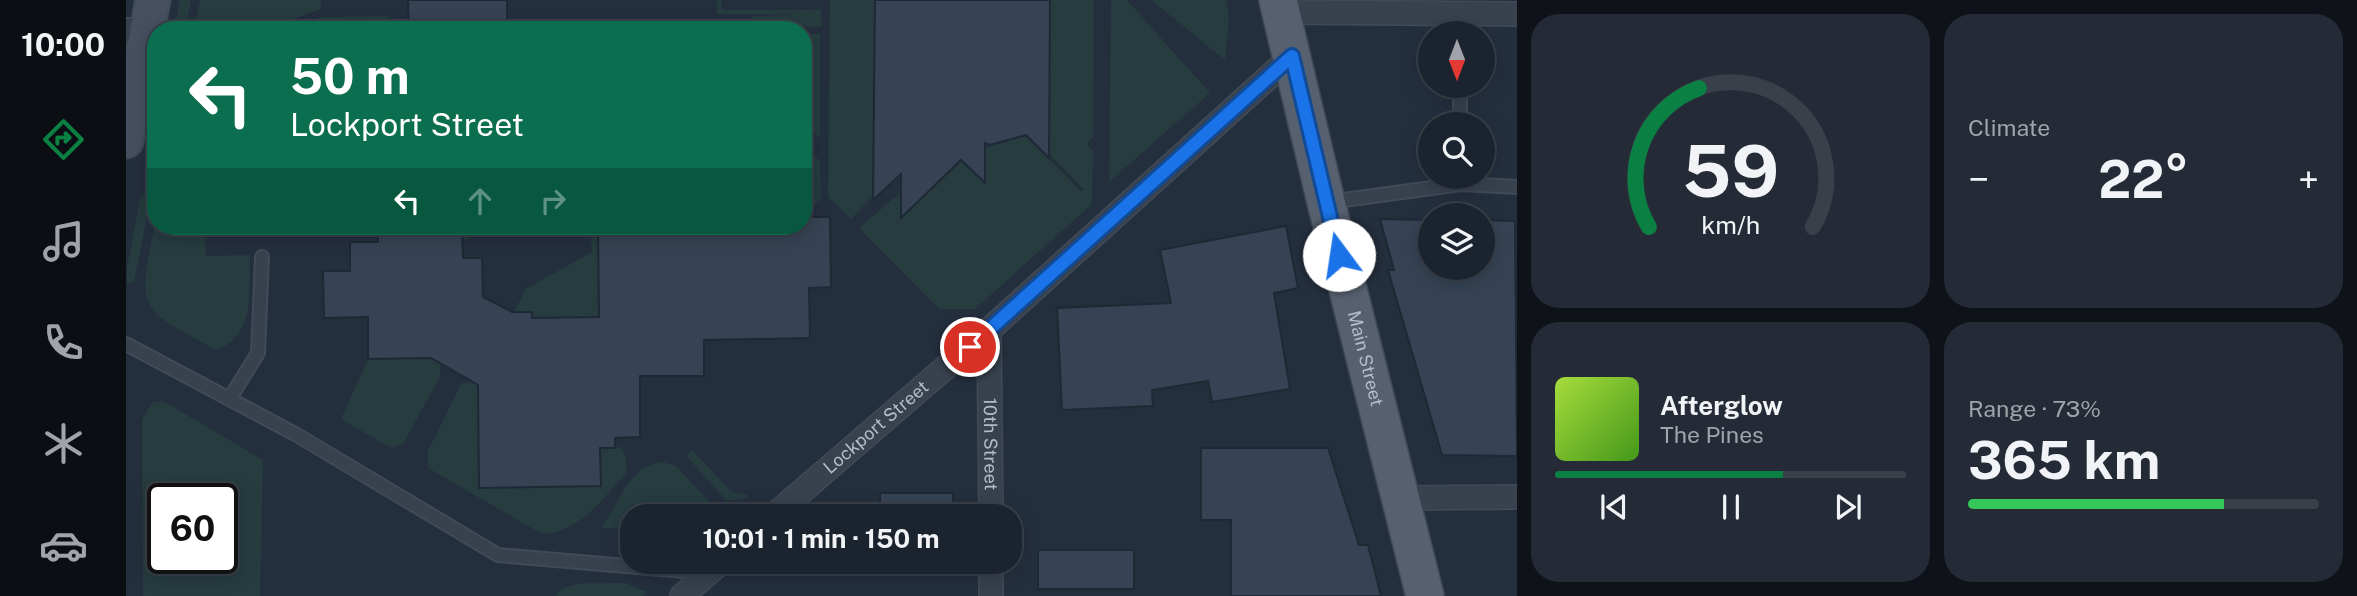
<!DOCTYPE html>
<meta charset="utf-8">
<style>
body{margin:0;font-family:"Public Sans",sans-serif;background:#242b36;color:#f1f3f6;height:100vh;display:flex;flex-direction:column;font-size:26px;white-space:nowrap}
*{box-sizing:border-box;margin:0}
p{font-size:23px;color:#a0a4aa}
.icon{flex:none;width:38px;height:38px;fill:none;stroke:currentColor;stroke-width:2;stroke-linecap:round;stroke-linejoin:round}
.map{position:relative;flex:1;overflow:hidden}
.sheet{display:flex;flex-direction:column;gap:14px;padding:14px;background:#0f1319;width:840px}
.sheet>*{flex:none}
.guide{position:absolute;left:21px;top:21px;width:665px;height:214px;border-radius:28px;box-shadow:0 4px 18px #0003,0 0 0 2px #39404a;background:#0b6e4f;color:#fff;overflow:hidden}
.needle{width:46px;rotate:180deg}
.buttons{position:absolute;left:1292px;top:21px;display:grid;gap:14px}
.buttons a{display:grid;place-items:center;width:77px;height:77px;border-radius:50%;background:#1b232e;box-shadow:0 4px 18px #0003,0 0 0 2px #39404a;font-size:35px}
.speed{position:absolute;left:21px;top:483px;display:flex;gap:14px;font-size:35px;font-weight:700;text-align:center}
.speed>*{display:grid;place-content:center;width:91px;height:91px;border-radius:50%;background:#1b232e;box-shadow:0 4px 18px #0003,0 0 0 2px #39404a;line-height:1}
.speed .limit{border:4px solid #111;border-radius:10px;background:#fff;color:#111}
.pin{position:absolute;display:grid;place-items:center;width:60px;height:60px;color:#fff;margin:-30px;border:4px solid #fff;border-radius:50%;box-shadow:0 2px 7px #0007}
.me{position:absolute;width:77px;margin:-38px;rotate:346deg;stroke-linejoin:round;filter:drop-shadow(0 0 5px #0008)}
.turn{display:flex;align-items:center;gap:24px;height:147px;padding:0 28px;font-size:32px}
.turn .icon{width:91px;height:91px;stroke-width:2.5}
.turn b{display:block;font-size:49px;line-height:60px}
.lanes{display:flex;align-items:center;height:66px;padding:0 28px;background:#0003;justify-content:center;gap:35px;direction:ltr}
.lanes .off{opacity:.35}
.big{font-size:52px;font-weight:700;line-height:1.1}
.sheet .widget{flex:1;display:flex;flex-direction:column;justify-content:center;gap:10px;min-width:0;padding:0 24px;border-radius:28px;background:#242b36}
.sheet .dial{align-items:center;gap:0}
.dial svg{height:182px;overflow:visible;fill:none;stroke:#39404a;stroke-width:7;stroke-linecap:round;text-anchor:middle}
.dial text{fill:#f1f3f6;stroke:none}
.song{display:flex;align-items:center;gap:21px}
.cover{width:84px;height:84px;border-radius:10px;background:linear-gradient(135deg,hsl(80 70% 55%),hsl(100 70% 35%))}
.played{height:7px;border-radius:4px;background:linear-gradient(90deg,#0b8043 65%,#39404a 65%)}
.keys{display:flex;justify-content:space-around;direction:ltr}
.heat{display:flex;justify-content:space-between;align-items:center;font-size:38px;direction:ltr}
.charge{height:10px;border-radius:5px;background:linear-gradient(90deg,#34c759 73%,#39404a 0)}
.sheet .tiles{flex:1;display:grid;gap:14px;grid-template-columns:repeat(2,1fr)}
.trip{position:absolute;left:494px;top:504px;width:402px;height:70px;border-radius:28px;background:#1b232e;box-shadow:0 4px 18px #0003,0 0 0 2px #39404a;font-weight:700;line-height:70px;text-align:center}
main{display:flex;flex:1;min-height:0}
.tab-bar{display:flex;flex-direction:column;width:126px;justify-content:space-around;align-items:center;background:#0b0e12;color:#a0a4aa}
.tab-bar .icon{width:49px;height:49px}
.tab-bar .selected{color:#0b8043}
.tab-bar b{font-size:32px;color:#f1f3f6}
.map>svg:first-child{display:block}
.green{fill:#263c3f;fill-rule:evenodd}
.building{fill:#364354;stroke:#1f2835;stroke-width:2}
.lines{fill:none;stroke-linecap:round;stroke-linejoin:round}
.lane-casing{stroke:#414a57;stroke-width:16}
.street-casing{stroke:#414a57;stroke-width:26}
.secondary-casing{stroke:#414a57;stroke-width:37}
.primary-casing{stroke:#414a57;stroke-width:40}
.lane{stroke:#38414e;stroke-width:12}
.street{stroke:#38414e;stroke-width:23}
.secondary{stroke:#465061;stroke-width:33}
.primary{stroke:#56606e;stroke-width:37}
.route-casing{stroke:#114b97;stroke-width:18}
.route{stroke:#1a73e8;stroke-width:12}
.labels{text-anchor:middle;stroke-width:7;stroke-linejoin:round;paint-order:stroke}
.street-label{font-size:18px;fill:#b4bcc9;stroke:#1d2633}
</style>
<main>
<nav class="tab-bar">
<b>10:00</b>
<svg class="icon selected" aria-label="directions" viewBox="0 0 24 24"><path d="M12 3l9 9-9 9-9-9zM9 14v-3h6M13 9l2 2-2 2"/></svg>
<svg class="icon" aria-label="music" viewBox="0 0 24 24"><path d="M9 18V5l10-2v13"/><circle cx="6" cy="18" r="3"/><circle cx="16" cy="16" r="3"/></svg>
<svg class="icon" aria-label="phone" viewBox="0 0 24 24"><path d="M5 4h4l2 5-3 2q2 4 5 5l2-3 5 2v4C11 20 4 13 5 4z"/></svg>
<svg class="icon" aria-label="climate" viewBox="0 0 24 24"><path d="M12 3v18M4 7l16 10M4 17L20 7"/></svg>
<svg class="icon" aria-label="car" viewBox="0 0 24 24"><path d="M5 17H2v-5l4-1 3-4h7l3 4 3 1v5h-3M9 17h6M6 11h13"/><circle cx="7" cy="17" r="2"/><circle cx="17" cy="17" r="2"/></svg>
</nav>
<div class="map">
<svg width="1391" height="596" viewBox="0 0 1391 596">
<rect width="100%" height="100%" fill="#242f3e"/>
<!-- green -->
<g class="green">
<polygon points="54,0 65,0 59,30 48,30"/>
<polygon points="74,0 195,0 195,9 136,30 68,30"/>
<polygon points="591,0 595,0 596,10 695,10 695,27 627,26 627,16 680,14 591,14"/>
<polygon points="704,0 748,0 747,196 725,219 702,197"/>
<polygon points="924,0 968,0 967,137 961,144 967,151 966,204 849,309 813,309 733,228 775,192 775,217 835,160 859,182 859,148 900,135 955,191 958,190 923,154"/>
<polygon points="985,0 1001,0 1084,93 983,182"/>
<polygon points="1025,0 1100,0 1103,17 1099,60"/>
<polygon points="263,16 263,20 196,21 196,30 158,30 194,17"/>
<polygon points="677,34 694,34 694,138 677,121"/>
<polygon points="677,146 694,161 695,199 681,210"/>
<polygon points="28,184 8,281 1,284 1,269 14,198"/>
<path d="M30,219V226H79L80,256L124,255C123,291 130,334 91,350C8,307 12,310 30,219Z"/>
<polygon points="336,226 361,226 337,241"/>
<polygon points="464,226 472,226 473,290 496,317 406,318 388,312 400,289 466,252"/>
<polygon points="314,358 314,377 277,444 265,448 215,419 242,359"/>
<path d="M352,380L353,488L474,486V448L494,447L499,454L501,472C477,498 455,532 416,534L302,468V451L335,384Z"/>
<path d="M37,401L137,460L134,596H17L16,419L27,402ZM37,499H96V558H37Z"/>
<polygon points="566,450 606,492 621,495 621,498 601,501 561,457"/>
<path d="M537,462L550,466L591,510L590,516H506V528H476C491,504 505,464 537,462Z"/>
<path d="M499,583L521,592L516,596H429C443,578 479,584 499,583Z"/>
</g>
<!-- building -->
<g class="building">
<polygon points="282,0 381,0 381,30 283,30"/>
<polygon points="749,0 924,0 923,158 900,135 864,145 859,143 859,183 835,160 775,218 775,174 747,200"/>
<polygon points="677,217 704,217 705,287 683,288 684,338 578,340 578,376 514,376 514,437 489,438 489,448 474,448 475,486 353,488 352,385 305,358 242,359 242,317 198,318 197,271 224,271 224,242 252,242 252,226 336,226 337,258 356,258 357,297 386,312 406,312 406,318 473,317 472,226 677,226"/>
<polygon points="1254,219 1304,220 1304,271 1356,271 1356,220 1389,221 1391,456 1316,455 1262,270 1268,270"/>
<polygon points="1160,226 1172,288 1148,293 1164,389 1086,402 1082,381 1026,390 1027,406 936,410 931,308 1045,303 1034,250"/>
<polygon points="1075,448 1202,448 1233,545 1242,545 1255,596 1105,596 1105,520 1075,520"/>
<rect x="754" y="493" width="73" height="23"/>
<rect x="912" y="550" width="96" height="39"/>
</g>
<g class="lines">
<defs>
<g id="lane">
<polyline points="1333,14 1333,33"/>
<polyline points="1334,86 1334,124"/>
<polyline points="1203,202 1335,184 1391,187"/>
<polyline points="0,344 171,435 372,555 581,573"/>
<polyline points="104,398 132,353 136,257"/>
</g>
<g id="street">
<polyline points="1155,12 1391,14"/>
<polyline points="0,30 21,30"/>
<path id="s1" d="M863,330L865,516"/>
<polyline points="1275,498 1391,497"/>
<path id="s2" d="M647,516L863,330L1166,56"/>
<polyline points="865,562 865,596"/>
<polyline points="556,596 595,562"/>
</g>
<polyline id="secondary" points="0,141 27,0"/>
<g id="primary">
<path id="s3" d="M1152,0L1200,202L1299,596"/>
</g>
</defs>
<!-- lane casing -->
<use href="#lane" class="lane-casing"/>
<!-- street casing -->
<use href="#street" class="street-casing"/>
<!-- secondary casing -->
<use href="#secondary" class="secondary-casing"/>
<!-- primary casing -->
<use href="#primary" class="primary-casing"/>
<!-- lane -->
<use href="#lane" class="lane"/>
<!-- street -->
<use href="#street" class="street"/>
<!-- secondary -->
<use href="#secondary" class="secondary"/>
<!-- primary -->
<use href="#primary" class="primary"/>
</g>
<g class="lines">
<defs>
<polyline id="route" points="844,347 1166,56 1213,255"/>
</defs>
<!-- route casing -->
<use href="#route" class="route-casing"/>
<!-- route -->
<use href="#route" class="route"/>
</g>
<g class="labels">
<!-- street labels -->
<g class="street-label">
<text dy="6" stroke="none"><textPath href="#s3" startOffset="369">Main Street</textPath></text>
<text dy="6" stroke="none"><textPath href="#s2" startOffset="136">Lockport Street</textPath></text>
<text dy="6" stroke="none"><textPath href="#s1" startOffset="114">10th Street</textPath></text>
</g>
</g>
</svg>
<div class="buttons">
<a><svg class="needle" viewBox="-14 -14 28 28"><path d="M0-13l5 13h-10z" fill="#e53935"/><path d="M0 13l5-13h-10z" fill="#a0a4aa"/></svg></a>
<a><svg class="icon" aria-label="search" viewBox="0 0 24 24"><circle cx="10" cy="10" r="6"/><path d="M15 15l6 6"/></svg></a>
<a><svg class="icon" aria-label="layers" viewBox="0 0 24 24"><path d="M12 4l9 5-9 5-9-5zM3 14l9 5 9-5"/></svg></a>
</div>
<div class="speed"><div class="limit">60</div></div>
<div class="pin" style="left:844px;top:347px;background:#d93025"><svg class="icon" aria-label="arrive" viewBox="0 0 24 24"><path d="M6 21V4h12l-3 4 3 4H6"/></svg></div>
<svg class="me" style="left:1213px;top:255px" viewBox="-20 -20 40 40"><circle r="19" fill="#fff"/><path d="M0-13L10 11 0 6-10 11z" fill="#1a73e8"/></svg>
<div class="trip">10:01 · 1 min · 150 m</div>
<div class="guide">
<div class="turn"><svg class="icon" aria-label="left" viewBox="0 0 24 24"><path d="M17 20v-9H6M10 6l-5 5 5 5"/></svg><div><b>50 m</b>Lockport Street</div></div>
<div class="lanes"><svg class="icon" aria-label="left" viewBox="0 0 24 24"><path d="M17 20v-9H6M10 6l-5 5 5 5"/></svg><svg class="icon off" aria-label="ahead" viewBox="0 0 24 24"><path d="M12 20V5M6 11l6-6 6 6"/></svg><svg class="icon off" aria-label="right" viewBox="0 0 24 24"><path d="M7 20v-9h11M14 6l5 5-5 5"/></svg></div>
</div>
</div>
<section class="sheet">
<div class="tiles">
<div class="widget dial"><svg viewBox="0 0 100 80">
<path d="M14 69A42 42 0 1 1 86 69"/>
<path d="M14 69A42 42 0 0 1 36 8" stroke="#0b8043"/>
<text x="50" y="56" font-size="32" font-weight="700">59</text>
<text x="50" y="72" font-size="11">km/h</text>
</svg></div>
<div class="widget"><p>Climate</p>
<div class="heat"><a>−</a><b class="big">22°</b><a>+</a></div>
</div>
<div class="widget">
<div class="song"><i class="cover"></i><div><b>Afterglow</b><p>The Pines</p></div></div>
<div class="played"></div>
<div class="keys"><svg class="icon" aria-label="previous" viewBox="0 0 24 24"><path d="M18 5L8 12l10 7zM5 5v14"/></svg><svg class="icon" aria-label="pause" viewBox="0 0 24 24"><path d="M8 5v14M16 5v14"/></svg><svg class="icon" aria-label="next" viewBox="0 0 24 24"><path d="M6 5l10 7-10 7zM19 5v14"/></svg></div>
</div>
<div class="widget"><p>Range · 73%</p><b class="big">365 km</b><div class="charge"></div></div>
</div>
</section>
</main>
